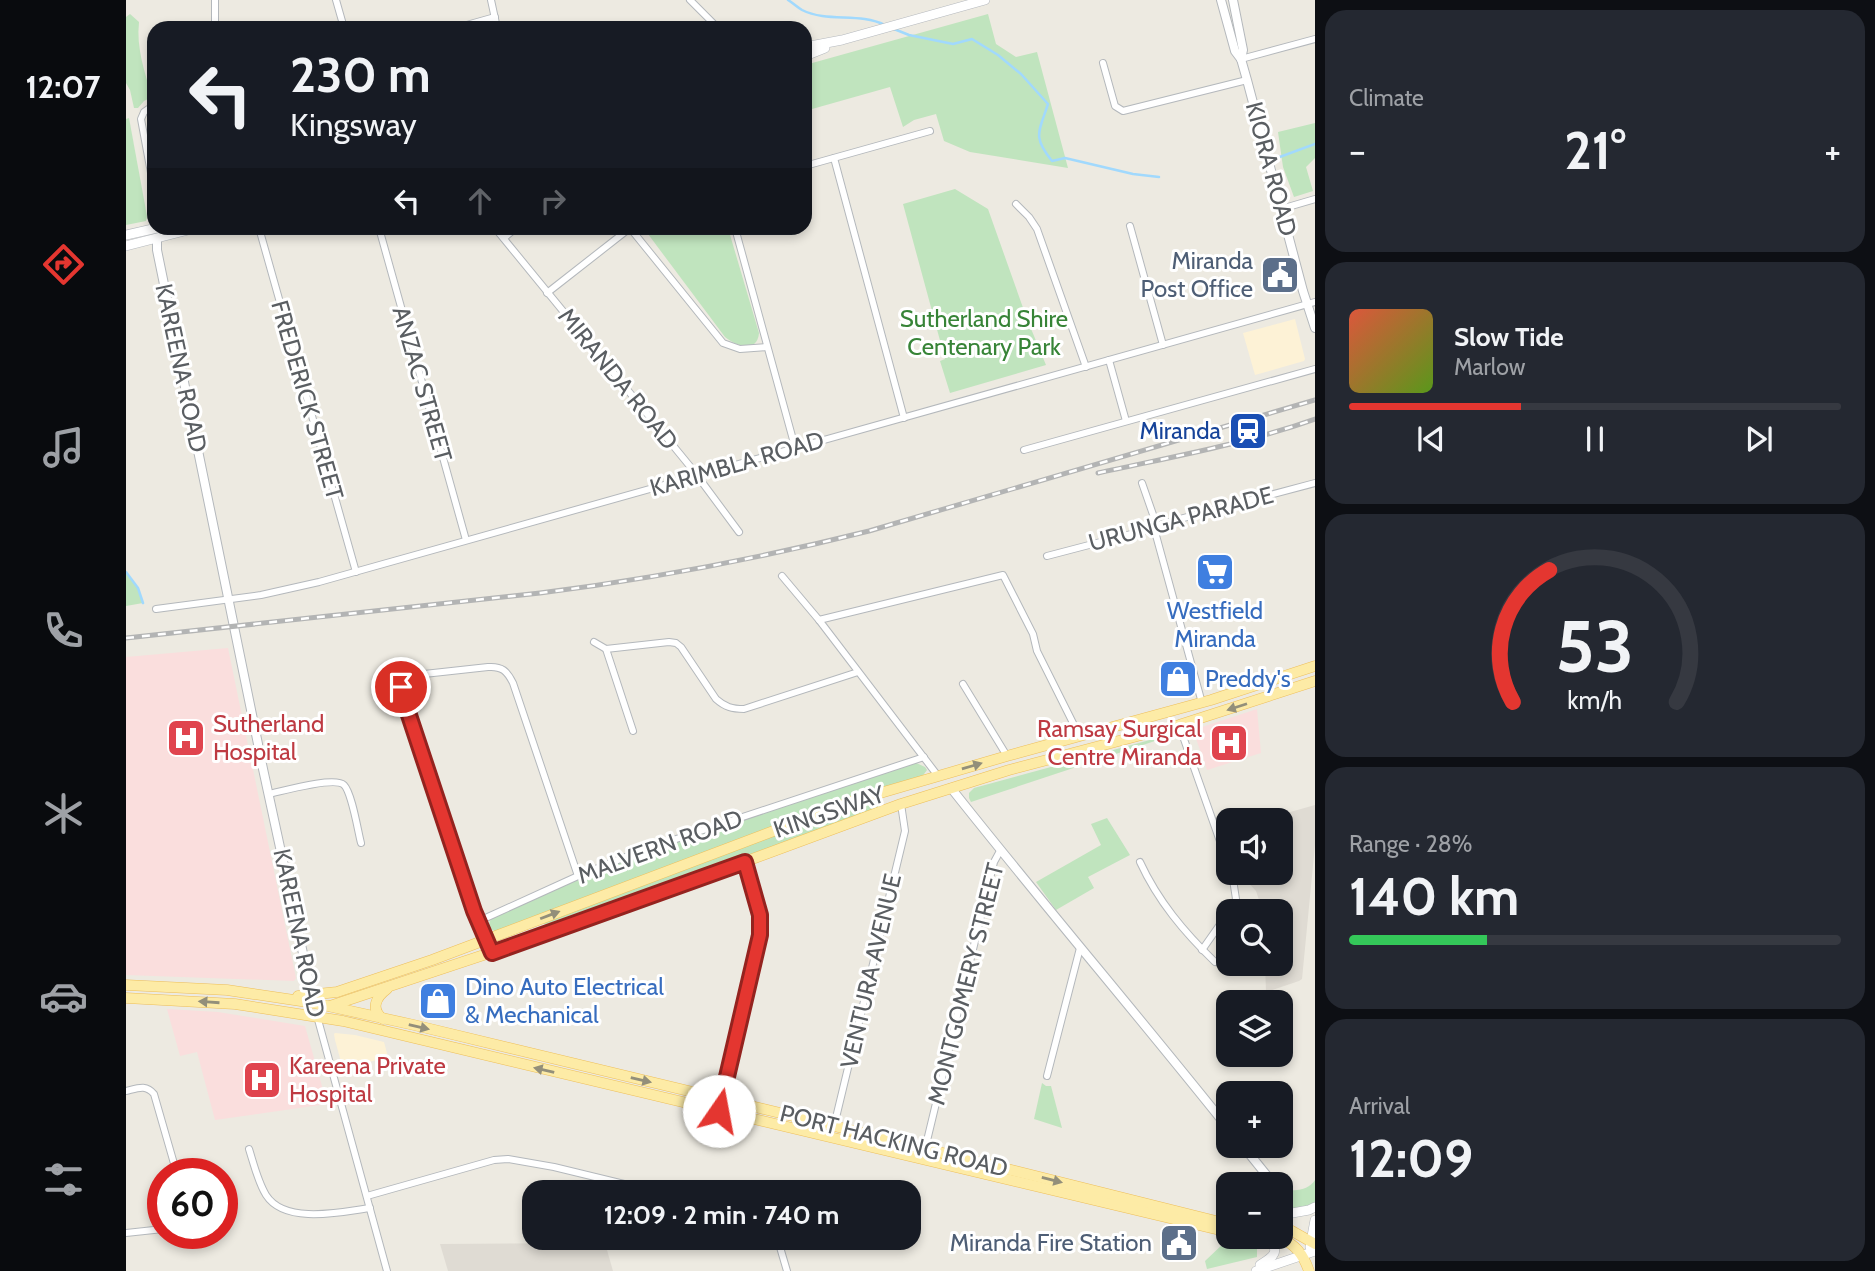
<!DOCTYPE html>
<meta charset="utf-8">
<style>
body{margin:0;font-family:Cabin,sans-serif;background:#242831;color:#f1f3f6;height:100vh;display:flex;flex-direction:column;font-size:26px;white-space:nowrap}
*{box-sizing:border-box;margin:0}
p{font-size:23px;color:#9ea1a6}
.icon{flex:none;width:38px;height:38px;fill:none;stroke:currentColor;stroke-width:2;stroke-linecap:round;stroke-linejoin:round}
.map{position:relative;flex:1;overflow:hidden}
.drawer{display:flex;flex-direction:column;gap:10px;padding:10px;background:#0d0f14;width:560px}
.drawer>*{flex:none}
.hud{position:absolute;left:21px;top:21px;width:665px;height:214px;border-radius:21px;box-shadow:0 4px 10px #0003;background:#171b24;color:#f1f3f6;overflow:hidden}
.controls{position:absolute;left:1090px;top:808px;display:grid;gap:14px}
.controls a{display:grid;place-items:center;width:77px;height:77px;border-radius:14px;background:#171b24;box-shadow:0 4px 10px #0003;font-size:35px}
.speed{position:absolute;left:21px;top:1158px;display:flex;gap:14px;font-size:35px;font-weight:700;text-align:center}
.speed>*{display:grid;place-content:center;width:91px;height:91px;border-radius:50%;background:#171b24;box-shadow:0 4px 10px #0003;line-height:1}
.speed .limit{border:10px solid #d22;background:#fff;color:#111}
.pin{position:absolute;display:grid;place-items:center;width:60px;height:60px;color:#fff;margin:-30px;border:4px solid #fff;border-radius:50%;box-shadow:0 2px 7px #0007}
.me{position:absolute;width:77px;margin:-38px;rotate:12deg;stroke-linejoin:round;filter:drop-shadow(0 0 5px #0008)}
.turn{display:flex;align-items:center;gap:24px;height:147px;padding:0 28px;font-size:32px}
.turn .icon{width:91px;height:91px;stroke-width:2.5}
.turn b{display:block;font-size:49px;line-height:60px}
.lanes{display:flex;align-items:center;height:66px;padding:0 28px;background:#0003;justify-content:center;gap:35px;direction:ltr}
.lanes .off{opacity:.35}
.big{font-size:52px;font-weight:800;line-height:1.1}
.drawer .card{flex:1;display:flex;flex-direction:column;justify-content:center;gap:10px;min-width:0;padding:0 24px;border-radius:21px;background:#242831}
.drawer .dial{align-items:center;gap:0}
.dial svg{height:182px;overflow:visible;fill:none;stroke:#363941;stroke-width:7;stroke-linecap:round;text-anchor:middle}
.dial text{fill:#f1f3f6;stroke:none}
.song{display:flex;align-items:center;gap:21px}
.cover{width:84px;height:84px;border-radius:10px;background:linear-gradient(135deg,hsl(10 70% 55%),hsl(90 70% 35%))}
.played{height:7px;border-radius:4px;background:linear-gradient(90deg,#e43630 35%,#363941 35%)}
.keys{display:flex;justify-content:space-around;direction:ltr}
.heat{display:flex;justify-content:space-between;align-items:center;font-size:38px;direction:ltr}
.charge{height:10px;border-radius:5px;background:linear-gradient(90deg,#34c759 28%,#363941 0)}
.trip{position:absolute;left:396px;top:1180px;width:399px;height:70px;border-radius:21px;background:#171b24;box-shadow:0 4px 10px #0003;font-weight:800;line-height:70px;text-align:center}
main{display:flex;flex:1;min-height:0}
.menu{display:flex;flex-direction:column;width:126px;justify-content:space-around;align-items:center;background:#090b0e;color:#9ea1a6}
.menu .icon{width:49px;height:49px}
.menu .on{color:#e43630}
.menu b{font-size:32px;color:#f1f3f6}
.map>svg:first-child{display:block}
.commercial{fill:#fdf2d6}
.education{fill:#dfdbd3}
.medical{fill:#fadedd}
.green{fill:#c0e4be}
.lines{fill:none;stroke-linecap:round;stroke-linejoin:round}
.stream{stroke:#a1d9fd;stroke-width:2.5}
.minor-casing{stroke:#b4b8bc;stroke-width:8}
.tertiary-casing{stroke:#b4b8bc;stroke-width:10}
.secondary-casing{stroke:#b5b9be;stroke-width:10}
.primary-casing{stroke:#edbe5a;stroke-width:11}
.minor{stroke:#fff;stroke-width:6}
.tertiary{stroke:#fff;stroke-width:8}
.secondary{stroke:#fff;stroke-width:9}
.primary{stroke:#fdeba6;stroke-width:10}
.rail-casing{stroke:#b3b4b4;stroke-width:5}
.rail{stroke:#fff;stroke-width:2.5;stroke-dasharray:8;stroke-linecap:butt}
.oneway{fill:#938f7a}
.route-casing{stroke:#94231f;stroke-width:18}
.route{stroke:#e43630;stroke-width:12}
.labels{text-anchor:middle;stroke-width:6;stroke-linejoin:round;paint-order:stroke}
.street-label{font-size:24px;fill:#5a5e62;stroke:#fff}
.service-label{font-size:24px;fill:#4e5e75;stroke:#fff;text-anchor:end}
.park-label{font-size:24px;fill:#378437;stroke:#fff}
.transit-label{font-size:24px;fill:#164399;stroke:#fff;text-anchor:end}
.shop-label{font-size:24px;fill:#366cbe;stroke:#fff;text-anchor:start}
.health-label{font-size:24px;fill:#be3a42;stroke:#fff;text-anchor:start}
</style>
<main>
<nav class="menu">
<b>12:07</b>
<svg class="icon on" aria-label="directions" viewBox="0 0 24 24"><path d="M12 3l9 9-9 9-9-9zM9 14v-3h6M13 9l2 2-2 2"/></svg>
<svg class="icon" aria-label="music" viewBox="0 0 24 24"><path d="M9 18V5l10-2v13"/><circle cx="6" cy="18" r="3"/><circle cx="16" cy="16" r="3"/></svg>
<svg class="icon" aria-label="phone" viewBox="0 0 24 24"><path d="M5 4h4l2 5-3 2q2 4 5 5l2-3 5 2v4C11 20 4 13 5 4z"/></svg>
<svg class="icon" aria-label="climate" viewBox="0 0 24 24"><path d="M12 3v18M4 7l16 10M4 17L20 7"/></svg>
<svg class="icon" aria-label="car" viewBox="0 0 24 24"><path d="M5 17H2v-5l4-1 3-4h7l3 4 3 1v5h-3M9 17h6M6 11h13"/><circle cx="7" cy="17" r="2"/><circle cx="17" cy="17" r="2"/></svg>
<svg class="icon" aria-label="filters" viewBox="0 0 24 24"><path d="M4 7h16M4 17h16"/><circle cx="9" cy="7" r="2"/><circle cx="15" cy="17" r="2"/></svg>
</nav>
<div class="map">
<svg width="1189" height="1271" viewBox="0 0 1189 1271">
<rect width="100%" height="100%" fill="#edeae1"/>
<!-- commercial -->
<g class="commercial">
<polygon points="1169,319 1179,359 1178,361 1129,375 1117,333"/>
<polygon points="209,1033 229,1035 258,1042 262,1057 217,1069 209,1040 208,1034"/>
</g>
<!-- education -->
<g class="education">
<polygon points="1189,805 1189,845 1176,979 1173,981 1140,992 1139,964 1155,964 1155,912 1137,912 1130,891 1118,878 1116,873 1155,873 1155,821 1132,821"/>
<polygon points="479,1243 487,1271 322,1271 314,1244"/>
</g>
<!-- medical -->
<g class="medical">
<polygon points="102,648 170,978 168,981 0,975 0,657"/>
<polygon points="1131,709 1135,753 1081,770 1068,733 1070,729"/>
<polygon points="41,1009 92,1012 179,1026 201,1104 89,1120 71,1052 54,1056"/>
</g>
<!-- green -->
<g class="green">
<path d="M4,14L13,22C10,48 19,73 26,97L18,101L12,108H8L4,90L0,83V17Z"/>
<polygon points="862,14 870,44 890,57 911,52 942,168 844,152 818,141 810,114 788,120 777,127 764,87 679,111 679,65"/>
<polygon points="3,118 21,216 20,221 0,225 0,119"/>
<polygon points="1189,123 1189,158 1180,167 1187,191 1168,197 1157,167 1152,132"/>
<polygon points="829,189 862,209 901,319 920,365 824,393 814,361 819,359 777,204"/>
<path d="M522,228H602L633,333C631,354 610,346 599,337L522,234Z"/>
<polygon points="0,572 12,588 17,603 0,606"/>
<polygon points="1042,735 1047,735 845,802 843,798 843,793 848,788"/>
<path d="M786,761L799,767L801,770L792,782L716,807L753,800L757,811L448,925L421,929L416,919C400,925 376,940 362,927L366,915L517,850Z"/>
<polygon points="981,818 1004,855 962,877 968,888 930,910 910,882 975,845 965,824"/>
<polygon points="916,1083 920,1086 925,1086 936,1128 908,1119"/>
<path d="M1156,1179L1165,1190C1174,1191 1184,1188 1189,1180V1202L1185,1207L1155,1210V1185H1148Z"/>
<polygon points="1131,1242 1131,1257 1081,1269 1079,1261 1098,1243 1112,1244"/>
</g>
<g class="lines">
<!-- stream -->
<g class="stream">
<path d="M662,0C667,3 671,7 676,10C702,23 733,12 759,25"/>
<path d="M768,29L783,35L827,44L846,39L872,55L895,74L922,104C913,132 906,136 926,161L939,158L1007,174L1033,177"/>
<polyline points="1151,158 1189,144"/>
<polyline points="0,572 12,588 17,603"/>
</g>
<defs>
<g id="minor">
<polyline points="89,0 89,28"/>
<polyline points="210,0 218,28"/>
<polyline points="365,0 371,28"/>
<polyline points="564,0 592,28"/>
<polyline points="330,28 369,17"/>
<polyline points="1115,59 1189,39"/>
<polyline points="977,63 989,106 997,111 1121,80"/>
<polyline points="28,105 18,112 15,119 28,189"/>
<polyline points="708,158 778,418"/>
<polyline points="679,166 804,131"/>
<polyline points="890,204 903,217 911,229 960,367"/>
<polyline points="1155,209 1189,199"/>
<polyline points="1004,226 1037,345"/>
<polyline points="133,228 230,572"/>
<polyline points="253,228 340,540"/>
<polyline points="369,228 567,470 613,532"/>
<polyline points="504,228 597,343 614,349 641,347"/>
<polyline points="609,228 669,447"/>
<polyline points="378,238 390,228"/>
<polyline points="421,293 504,228"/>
<polyline points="983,360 1000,421"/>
<polyline points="898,450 1189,369"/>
<polyline points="1016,483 1031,526"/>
<polyline points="1028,528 1076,703"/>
<polyline points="921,556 1028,528 1035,524 1189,483"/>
<polyline points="656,576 693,620 812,776"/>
<polyline points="30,609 135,595 193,582 1189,302"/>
<polyline points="693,620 877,575 907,634 911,651 954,737"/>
<polyline points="468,642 480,649 507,731"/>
<path d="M480,649L543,642L550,643L555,647L590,699C599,707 606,709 618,709L732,672"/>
<polyline points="837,684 881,756"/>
<polyline points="1053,725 1102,864"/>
<path d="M143,794C157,791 209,776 218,785C226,793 232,832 235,843"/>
<path d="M1014,862C1032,901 1058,932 1089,962"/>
<polyline points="1104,912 1110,899 1106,873"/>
<polyline points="353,921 452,876 517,850 798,757"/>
<path d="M361,940L348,911L277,697C275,685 278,680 289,675L362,667C376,666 381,671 387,683L452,876"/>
<polyline points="1076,950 1102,913"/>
<polyline points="191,1016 261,1271"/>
<polyline points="921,1076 954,948"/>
<path d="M0,1091C12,1088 20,1084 28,1094L51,1174"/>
<polyline points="595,1099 634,935 634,915 619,862"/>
<polyline points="708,1126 779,831 775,804"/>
<path d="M123,1149C128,1165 132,1182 140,1195C159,1225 216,1212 244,1208"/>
<polyline points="799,1149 868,862 874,851"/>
<polyline points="241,1196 368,1160 382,1159 428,1167 531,1192"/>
<polyline points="0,1233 37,1229"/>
<polyline points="651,1237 661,1271"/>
</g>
<g id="tertiary">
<polyline points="1095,0 1109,51 1115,59 1121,80 1177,291 1189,328"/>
<polyline points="1107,0 1117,50 1115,59"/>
<polyline points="31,238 31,250 132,744"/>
<polyline points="134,755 186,995"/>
<path d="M825,788C916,903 1011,1014 1102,1128"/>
<polyline points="1117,1146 1142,1177"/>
</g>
<g id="secondary">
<polyline points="679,47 716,40 859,0"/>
<polyline points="679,56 699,48"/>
<polyline points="0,235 31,228"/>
<polyline points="0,246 70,228"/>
<polyline points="1155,1215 1183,1210 1189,1207"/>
<polyline points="1184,1247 1189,1220"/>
<path d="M1134,1265C1148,1256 1154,1253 1143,1237"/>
<polyline points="1130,1271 1189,1251"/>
</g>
<g id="primary">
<polyline points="0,985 101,990 188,1003 288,1025 708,1126 1102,1224"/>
<polyline points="172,996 211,992 306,960 727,801 881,756 1085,700 1189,666"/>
<polyline points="0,998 109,1004 217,1021 1102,1232"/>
<polyline points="204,1006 448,925 775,804 883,770 1053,725 1189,681"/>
<path d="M257,1019C244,1009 250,997 261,989"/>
<polyline points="1155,1227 1166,1231 1189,1244"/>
<path d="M1153,1237C1170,1245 1177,1254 1183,1271"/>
</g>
</defs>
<!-- minor casing -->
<use href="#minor" class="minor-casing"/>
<!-- tertiary casing -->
<use href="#tertiary" class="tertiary-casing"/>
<!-- secondary casing -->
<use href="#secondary" class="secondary-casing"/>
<!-- primary casing -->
<use href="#primary" class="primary-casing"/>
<!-- minor -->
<use href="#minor" class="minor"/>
<!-- tertiary -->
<use href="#tertiary" class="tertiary"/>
<!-- secondary -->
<use href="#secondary" class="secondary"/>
<!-- primary -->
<use href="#primary" class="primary"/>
<defs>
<g id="rail">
<path d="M972,473C1045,457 1119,444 1189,419"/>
<path d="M0,638L414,593C525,579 635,558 743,531L1189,400"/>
</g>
</defs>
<!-- rail casing -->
<use href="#rail" class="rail-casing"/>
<!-- rail -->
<use href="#rail" class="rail"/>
</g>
<!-- one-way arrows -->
<defs><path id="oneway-solid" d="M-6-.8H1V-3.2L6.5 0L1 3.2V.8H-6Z" transform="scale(1.75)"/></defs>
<g class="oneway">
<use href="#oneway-solid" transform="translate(1111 707) rotate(162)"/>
<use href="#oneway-solid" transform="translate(846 766) rotate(-16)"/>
<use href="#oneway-solid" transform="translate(424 915) rotate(-21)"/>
<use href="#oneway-solid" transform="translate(83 1002) rotate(-176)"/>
<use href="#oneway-solid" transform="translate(293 1027) rotate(13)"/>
<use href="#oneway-solid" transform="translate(418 1070) rotate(-167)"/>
<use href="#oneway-solid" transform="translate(515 1080) rotate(13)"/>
<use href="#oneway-solid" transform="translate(926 1180) rotate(14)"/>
</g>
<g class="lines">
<defs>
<polyline id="route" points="275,687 277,697 348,911 366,953 619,862 634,915 634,935 593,1111"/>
</defs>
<!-- route casing -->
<use href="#route" class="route-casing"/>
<!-- route -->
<use href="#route" class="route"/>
</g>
<!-- icons -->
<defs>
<symbol id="civic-square" viewBox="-11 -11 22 22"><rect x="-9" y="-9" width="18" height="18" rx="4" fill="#5c6f8a" stroke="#fff"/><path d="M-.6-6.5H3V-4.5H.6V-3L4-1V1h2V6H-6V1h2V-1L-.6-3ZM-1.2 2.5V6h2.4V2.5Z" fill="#fff"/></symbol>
<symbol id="station-square" viewBox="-11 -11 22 22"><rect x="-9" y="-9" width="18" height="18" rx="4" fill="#1a4fb4" stroke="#fff"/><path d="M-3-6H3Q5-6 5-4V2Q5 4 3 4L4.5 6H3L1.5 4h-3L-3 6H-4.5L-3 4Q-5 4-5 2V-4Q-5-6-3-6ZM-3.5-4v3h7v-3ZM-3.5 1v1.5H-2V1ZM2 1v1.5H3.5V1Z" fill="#fff"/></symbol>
<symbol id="supermarket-square" viewBox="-11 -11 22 22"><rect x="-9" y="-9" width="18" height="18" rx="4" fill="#3f7fe0" stroke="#fff"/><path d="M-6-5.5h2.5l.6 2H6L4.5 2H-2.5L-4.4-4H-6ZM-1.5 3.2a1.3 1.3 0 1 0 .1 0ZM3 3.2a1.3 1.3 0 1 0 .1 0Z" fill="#fff"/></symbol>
<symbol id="shop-square" viewBox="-11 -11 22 22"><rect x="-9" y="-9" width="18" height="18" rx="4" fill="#3f7fe0" stroke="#fff"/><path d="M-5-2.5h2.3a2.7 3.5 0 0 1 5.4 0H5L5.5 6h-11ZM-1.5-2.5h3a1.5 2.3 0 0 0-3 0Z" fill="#fff"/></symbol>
<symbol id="hospital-square" viewBox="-11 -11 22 22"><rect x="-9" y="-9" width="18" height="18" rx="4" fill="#e0444e" stroke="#fff"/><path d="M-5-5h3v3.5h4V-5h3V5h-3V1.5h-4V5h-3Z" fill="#fff"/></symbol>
</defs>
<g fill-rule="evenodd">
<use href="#civic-square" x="1132" y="253" width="44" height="44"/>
<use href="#station-square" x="1100" y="409" width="44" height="44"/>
<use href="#supermarket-square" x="1067" y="550" width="44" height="44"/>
<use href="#shop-square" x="1030" y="657" width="44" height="44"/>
<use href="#hospital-square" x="38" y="716" width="44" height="44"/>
<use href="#hospital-square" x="1081" y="721" width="44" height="44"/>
<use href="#shop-square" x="290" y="979" width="44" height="44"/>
<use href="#hospital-square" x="114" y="1058" width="44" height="44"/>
<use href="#civic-square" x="1031" y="1221" width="44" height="44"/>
</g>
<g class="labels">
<!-- street labels -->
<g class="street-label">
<text transform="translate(1145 169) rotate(75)" y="8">KIORA ROAD</text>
<text transform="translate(55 368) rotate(78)" y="8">KAREENA ROAD</text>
<text transform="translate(492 379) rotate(51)" y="8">MIRANDA ROAD</text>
<text transform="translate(296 384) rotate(74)" y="8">ANZAC STREET</text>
<text transform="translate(181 400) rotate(74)" y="8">FREDERICK STREET</text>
<text transform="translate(611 464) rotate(-16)" y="8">KARIMBLA ROAD</text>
<text transform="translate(1055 519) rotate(-15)" y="8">URUNGA PARADE</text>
<text transform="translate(703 812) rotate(-19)" y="8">KINGSWAY</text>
<text transform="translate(534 847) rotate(-20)" y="8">MALVERN ROAD</text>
<text transform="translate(173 933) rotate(78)" y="8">KAREENA ROAD</text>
<text transform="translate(745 971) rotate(-77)" y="8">VENTURA AVENUE</text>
<text transform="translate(840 984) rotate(-76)" y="8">MONTGOMERY STREET</text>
<text transform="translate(768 1141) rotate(14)" y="8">PORT HACKING ROAD</text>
</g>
<!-- service labels -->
<g class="service-label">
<text x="1127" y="269">Miranda<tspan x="1127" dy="28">Post Office</tspan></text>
<text x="1026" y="1251">Miranda Fire Station</text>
</g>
<!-- park labels -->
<g class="park-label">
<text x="858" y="327">Sutherland Shire<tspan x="858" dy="28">Centenary Park</tspan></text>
</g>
<!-- transit labels -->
<g class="transit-label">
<text x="1095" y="439">Miranda</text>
</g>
<!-- shop labels -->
<g class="shop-label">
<text x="1089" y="619" text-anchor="middle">Westfield<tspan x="1089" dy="28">Miranda</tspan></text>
<text x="1079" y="687">Preddy's</text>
<text x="339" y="995">Dino Auto Electrical<tspan x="339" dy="28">&amp; Mechanical</tspan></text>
</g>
<!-- health labels -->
<g class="health-label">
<text x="87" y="732">Sutherland<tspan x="87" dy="28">Hospital</tspan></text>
<text x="1076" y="737" text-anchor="end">Ramsay Surgical<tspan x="1076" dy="28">Centre Miranda</tspan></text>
<text x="163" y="1074">Kareena Private<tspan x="163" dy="28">Hospital</tspan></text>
</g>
</g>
</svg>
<div class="controls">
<a><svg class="icon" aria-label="sound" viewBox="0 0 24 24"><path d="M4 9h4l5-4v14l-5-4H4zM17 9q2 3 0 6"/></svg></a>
<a><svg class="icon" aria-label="search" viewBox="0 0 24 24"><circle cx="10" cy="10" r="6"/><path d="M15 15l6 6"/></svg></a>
<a><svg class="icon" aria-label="layers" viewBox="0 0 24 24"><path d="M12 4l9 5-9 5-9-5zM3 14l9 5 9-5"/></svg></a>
<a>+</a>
<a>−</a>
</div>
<div class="speed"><div class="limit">60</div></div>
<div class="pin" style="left:275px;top:687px;background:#d93025"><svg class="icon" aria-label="arrive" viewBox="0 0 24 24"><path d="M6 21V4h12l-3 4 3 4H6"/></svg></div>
<svg class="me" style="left:593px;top:1111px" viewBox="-20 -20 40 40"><circle r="19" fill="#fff"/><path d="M0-13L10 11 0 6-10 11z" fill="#e43630"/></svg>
<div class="trip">12:09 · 2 min · 740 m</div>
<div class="hud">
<div class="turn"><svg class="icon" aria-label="left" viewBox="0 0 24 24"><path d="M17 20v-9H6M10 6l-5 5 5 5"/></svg><div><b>230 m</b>Kingsway</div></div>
<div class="lanes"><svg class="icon" aria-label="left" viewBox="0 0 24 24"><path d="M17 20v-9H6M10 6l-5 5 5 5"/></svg><svg class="icon off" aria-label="ahead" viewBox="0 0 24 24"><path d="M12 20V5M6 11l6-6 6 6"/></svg><svg class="icon off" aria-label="right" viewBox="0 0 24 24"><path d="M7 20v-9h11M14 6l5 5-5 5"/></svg></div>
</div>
</div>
<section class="drawer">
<div class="card"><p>Climate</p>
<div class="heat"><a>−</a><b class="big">21°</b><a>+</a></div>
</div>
<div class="card">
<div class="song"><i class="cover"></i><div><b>Slow Tide</b><p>Marlow</p></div></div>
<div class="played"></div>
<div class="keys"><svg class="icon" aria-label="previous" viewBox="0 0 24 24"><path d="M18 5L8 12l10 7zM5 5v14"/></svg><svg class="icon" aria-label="pause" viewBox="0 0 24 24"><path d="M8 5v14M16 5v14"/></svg><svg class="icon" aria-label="next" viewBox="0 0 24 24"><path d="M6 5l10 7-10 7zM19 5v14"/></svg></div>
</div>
<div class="card dial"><svg viewBox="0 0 100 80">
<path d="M14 69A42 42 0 1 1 86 69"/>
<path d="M14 69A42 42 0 0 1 30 11" stroke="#e43630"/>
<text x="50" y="56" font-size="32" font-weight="700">53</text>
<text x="50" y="72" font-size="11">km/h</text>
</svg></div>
<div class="card"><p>Range · 28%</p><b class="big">140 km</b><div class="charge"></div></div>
<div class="card"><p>Arrival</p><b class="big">12:09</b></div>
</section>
</main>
